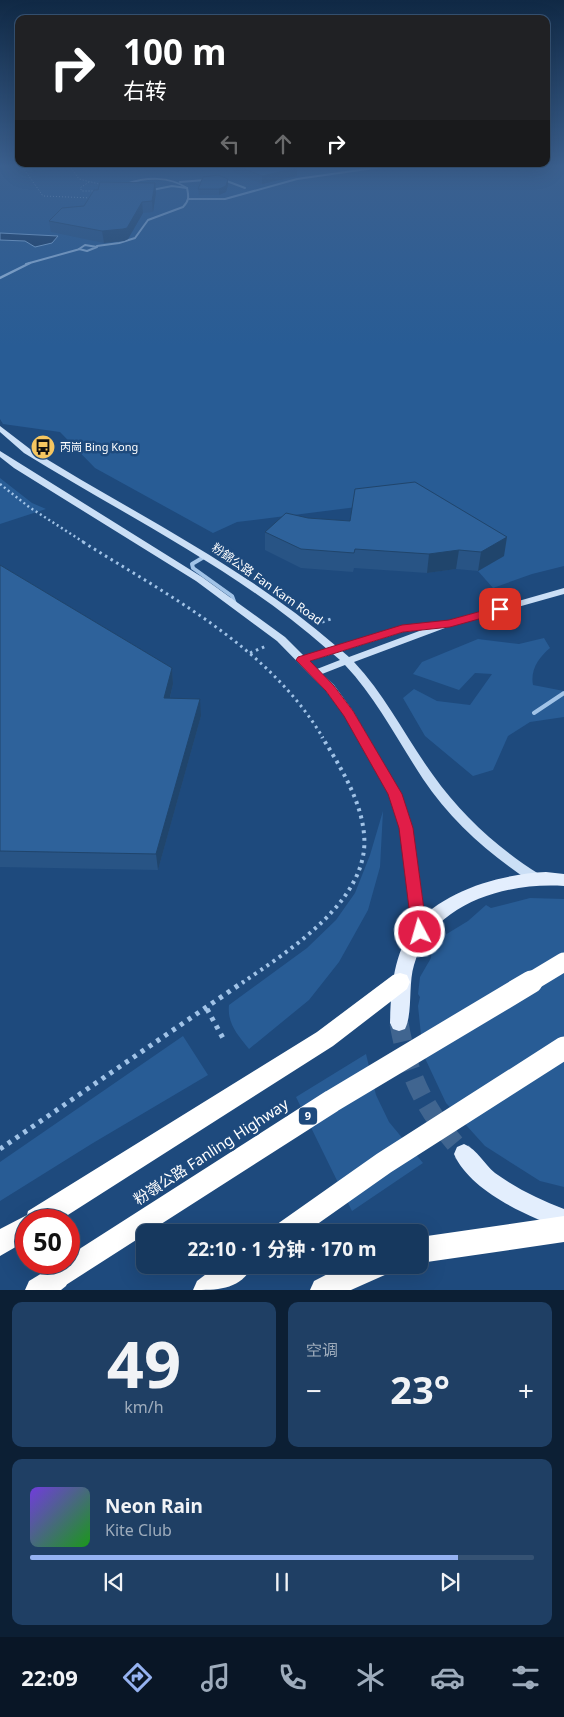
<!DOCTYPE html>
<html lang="zh">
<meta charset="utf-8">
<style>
body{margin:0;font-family:"Noto Sans","Noto Sans SC",sans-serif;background:#1f3f64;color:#f1f3f6;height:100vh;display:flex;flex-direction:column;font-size:19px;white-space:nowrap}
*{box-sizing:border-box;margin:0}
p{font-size:16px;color:#9eacbc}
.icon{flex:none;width:28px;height:28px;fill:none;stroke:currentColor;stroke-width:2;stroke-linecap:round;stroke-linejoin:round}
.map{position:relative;height:1290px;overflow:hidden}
.sheet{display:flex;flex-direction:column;gap:12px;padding:12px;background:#0c1f34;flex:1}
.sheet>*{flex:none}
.top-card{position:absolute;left:15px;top:15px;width:535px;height:152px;border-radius:10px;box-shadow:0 5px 20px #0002,0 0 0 1px #355273;background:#202124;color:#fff;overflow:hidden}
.speed{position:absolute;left:15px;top:1209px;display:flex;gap:10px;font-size:25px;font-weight:700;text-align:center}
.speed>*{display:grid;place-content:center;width:65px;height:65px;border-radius:50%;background:#16385e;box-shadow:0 5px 20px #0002,0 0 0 1px #355273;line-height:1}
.speed .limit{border:8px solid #d22;background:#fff;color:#111}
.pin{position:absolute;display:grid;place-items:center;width:42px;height:42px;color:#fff;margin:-21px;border-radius:10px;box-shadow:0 2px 8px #0006}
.me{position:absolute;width:55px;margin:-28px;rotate:354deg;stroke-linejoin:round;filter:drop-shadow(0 0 4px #0008)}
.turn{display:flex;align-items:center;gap:18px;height:105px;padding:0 25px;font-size:22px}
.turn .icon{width:65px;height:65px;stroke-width:2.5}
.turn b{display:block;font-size:35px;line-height:42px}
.lanes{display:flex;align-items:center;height:48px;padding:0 25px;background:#0003;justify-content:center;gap:25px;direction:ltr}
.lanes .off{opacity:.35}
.big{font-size:38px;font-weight:700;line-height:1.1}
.sheet .tile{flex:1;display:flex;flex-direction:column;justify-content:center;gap:8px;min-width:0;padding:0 18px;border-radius:10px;background:#1f3f64}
.sheet .dial{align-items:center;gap:0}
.dial b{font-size:65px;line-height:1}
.song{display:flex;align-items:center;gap:15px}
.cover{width:60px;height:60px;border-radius:8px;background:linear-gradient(135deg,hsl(260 70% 55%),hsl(120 70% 35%))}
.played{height:5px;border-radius:2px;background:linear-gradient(90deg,#95b2f1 85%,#355273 85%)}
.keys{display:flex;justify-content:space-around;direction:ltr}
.heat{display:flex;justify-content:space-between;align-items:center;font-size:28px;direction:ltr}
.sheet .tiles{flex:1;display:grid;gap:12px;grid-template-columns:1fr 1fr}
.tile:last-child{grid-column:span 2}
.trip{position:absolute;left:136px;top:1224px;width:292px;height:50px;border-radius:10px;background:#16385e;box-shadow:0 5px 20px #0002,0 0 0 1px #355273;font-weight:700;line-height:50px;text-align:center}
.menu{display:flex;height:80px;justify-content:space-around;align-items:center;background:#091626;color:#9eacbc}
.menu .icon{width:35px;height:35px}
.menu .current{color:#95b2f1}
.menu b{font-size:22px;color:#f1f3f6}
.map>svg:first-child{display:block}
.green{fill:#285c95}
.water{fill:#14355c;stroke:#94bee9}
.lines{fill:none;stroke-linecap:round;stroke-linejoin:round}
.primary-tunnel{stroke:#406590;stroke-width:19;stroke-dasharray:19 10;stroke-linecap:butt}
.path-far4{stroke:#a1c3e7;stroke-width:1;stroke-dasharray:1 2;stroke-linecap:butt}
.path-far3{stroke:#a1c3e7;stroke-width:2.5;stroke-dasharray:2 3;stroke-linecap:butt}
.path-far2{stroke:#a1c3e7;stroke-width:3;stroke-dasharray:2.5 4;stroke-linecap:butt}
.path-far1{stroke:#a1c3e7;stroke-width:4;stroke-dasharray:3 4.5;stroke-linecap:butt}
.path{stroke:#a1c3e7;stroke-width:5;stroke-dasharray:4 5.5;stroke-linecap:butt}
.service-far2{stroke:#a1c3e7;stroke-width:2}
.service-far1{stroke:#a1c3e7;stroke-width:2.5}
.service{stroke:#a1c3e7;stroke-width:4}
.secondary{fill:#cbdff6;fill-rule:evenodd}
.primary{fill:#e3eefd;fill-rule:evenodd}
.motorway{fill:#fff;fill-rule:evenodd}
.motorway-bridge-far1{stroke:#fff;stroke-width:19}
.motorway-bridge{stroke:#fff;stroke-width:23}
.wall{fill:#285485}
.shaded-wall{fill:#20456c}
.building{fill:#2e629b;stroke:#20456c}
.route{fill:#e11d48;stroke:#92132f}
.labels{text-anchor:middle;stroke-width:5;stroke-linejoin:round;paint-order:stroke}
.far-poi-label{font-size:11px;fill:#fff;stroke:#1e4a7d;text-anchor:start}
.shield{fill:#1e4a7d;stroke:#bcc9d8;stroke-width:1}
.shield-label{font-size:11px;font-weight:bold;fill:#fff}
.street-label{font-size:12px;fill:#fff;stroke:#1e4a7d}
.near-street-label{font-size:15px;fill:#fff;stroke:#1e4a7d}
</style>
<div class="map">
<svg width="564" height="1290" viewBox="0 0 564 1290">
<rect width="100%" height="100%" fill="#1e4a7d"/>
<!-- green -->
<g class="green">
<polygon points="0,165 564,165 564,566 532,574 493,588 478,571 503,556 413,500 237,522 213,533 95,468 60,432 3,424 0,419"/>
<polygon points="0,478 32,503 46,509 0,524"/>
<path d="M544,638L550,648C539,657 530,670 533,685L564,691V717L530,722L508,736L493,770L473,776L425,736L403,698L414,689L437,701L470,705L492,674L475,673L459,690L413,674L422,662L478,639L519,644Z"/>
<path d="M383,811L380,867L368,910L339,962L309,1000L249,1049C238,1035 227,1024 229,1005L307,948L336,920L355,893L370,855Z"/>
<polygon points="530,898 564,899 564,1187 540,1181 485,1146 446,1103 423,1054 418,1006 420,997 418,994 420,977 431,958 432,947 445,935 468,921 486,905 491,908"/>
<polygon points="183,1036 208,1075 93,1143 0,1201 0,1162"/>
<polygon points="366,1054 376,1095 389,1122 423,1163 352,1211 296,1097"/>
</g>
<!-- water -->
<polygon class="water" points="0,233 58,236 52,243 35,247 25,241 0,240"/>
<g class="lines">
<!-- primary-tunnel -->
<path class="primary-tunnel" d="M399,1023C409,1080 426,1111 464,1154"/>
<!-- path-far4 -->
<g class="path-far4">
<polyline points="21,165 43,196 92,198"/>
<polyline points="69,165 79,179 103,185"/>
<polyline points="89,182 80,188 82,191 97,191"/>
</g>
<!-- path-far3 -->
<polyline class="path-far3" points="0,484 29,507 85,543"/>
<!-- path-far2 -->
<g class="path-far2">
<path d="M83,542C169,596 270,648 323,738"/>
<polyline points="322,622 331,619"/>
<polyline points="250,653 266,646"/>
</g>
<!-- path-far1 -->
<path class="path-far1" d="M242,983C288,951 371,900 364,834C361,800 340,766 322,737"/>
<!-- path -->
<g class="path">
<polyline points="207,1009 224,1040"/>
<polyline points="0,1149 243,982"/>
</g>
<!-- service-far2 -->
<g class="service-far2">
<polyline points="224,180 245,188"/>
<polyline points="180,182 205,180"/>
<polyline points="152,190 172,186 187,188"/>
<polyline points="188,199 225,199 297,179 395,165"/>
<polygon points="85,245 97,247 87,251 79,249"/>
<path d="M97,246L119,243L135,238L148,220L183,207C189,201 189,197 187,188C169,176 146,177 126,184"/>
<polyline points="26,264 80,249"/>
</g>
<!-- service-far1 -->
<polyline class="service-far1" points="0,278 30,263"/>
<!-- service -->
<g class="service">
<polyline points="204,557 192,564 193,568 232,596 235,604"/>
<polyline points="534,713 564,693"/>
</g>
<!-- secondary -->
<path class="secondary" d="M0,426L30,449C133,513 244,566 336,646L402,626L441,623L564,588V594L453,625L354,662C386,696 406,738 433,775C462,816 498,848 539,874L541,878L539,882L535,883L531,882C489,854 451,821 423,779C398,741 377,699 345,665L322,674L334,685L353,711L401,794L412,828L427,932L425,936L420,938L415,936L413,932L400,828L389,794L345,716L326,691L277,641L196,581L14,468L0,457V451L202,577L285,637L304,656L327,649C236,569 126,516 24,453L0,432ZM422,630L349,657L342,651L403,632ZM333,654L340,660L317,669L309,661Z"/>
<!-- primary -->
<g class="primary">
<path d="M546,872L564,874V886C507,882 432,903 414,965C408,984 413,1013 405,1029L399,1031L393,1029L390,1023C391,990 393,954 414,927C442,890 502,874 546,872Z"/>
<path d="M464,1144C478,1150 484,1164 495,1173C516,1188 540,1200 564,1209V1229C528,1217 470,1191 454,1154L457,1147Z"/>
</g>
<!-- motorway -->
<g class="motorway">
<polygon points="400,973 407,975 410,982 407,989 333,1046 60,1220 26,1220 26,1241 0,1256 0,1229 27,1215 28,1211 317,1032 393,975"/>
<polygon points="564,1216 564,1242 420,1263 420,1237"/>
<polygon points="57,1264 66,1268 70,1277 66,1286 61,1290 25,1290 29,1281"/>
<path d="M218,1265H253C241,1290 218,1290 193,1290L197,1281Z"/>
<polygon points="345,1265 391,1265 387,1274 351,1290 310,1290 314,1281"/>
</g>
<!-- motorway-bridge-far1 -->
<polyline class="motorway-bridge-far1" points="529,983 564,962"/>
<!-- motorway-bridge -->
<g class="motorway-bridge">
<polyline points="286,1232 384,1163 564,1048"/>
<polyline points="57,1277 332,1101 531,982"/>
</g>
</g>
<!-- wall -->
<g class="wall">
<polygon points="233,165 290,165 297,168 297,176 262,184 233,172"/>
<polygon points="228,179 228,185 226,192 219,195 199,195 198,189"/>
<polygon points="155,183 156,193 153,212 143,213 128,239 124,241 104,243 51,232 49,221"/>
<polygon points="308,518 350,521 504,556 478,571 456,569 427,573 354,568 353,572 301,568 265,550 265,532"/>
<polygon points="0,565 172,668 173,684 170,698 201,716 158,870 0,867"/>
</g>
<!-- shaded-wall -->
<g class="shaded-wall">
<polygon points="297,168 297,176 262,184 262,176"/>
<polygon points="228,179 228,185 226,192 219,195 219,189"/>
<polygon points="155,183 156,193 153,212 152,201"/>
<polygon points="142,202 143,213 128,239 124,241 104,243 102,231"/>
<polygon points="507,537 504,556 478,571 481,552"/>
<polygon points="459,550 456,569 427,573 429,554"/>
<polygon points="172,668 173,684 166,714 164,698"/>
<polygon points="200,699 201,716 158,870 156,854"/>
</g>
<!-- building -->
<g class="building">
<polygon points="235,165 290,165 297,168 262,176"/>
<polygon points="218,175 228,179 226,186 219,189 198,189 203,177"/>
<polygon points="100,182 155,183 152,201 142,202 127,228 123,229 102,231 49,221 62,208 84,206 94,190 98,190"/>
<polygon points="415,482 507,537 481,552 459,550 429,554 355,549 354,553 301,549 265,532 286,513 308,518 350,521 355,489"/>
<polygon points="0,565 172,668 164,698 200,699 156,854 0,851"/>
</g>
<!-- sky -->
<linearGradient id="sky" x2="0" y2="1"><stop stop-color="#102945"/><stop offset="0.48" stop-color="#3b608f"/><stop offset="1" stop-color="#3b608f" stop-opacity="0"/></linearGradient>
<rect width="564" height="346" fill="url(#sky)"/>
<!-- route -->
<polygon class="route" points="500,606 505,609 504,612 450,627 403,632 310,661 334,686 353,711 402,794 413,828 427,932 425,937 420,939 414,937 412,932 399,828 388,794 344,716 326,691 296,660 298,657 402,625 449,620"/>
<!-- icons -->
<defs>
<symbol id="bus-disc" viewBox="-11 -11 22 22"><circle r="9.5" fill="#f6c660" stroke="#1e4a7d"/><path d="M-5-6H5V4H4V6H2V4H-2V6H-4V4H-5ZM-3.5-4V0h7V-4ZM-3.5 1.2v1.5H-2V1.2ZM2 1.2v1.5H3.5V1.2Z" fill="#111"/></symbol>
</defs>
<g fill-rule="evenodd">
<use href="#bus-disc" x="29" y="433" width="28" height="28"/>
</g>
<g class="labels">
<!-- far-poi labels -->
<g class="far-poi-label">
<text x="60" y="451">丙崗 Bing Kong</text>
</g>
<!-- shield labels -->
<rect class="shield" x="299" y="1107.5" width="18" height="17" rx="4"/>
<g class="shield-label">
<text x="308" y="1120">9</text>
</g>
<!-- street labels -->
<g class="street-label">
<text transform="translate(267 584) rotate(35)" y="4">粉錦公路 Fan Kam Road</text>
</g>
<!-- near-street labels -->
<g class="near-street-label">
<text transform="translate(211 1152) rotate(-33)" y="5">粉嶺公路 Fanling Highway</text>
</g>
</g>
</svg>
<div class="speed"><div class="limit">50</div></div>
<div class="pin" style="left:500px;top:609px;background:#d93025"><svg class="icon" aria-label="arrive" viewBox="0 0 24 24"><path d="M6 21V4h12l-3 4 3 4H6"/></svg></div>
<svg class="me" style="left:420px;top:932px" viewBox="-20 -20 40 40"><circle r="17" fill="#e11d48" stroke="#fff" stroke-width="3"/><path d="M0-11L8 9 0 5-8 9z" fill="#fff"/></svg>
<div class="trip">22:10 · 1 分钟 · 170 m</div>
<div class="top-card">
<div class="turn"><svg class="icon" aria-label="right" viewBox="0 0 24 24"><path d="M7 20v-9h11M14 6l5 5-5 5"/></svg><div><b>100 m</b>右转</div></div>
<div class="lanes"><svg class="icon off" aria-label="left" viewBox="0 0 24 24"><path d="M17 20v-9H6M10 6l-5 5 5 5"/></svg><svg class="icon off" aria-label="ahead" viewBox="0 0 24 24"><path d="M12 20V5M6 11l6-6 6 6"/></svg><svg class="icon" aria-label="right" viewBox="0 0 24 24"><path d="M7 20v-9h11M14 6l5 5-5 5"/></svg></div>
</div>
</div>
<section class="sheet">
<div class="tiles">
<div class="tile dial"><b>49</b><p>km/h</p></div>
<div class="tile"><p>空调</p>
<div class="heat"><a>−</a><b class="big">23°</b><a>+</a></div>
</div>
<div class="tile">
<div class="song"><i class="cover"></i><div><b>Neon Rain</b><p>Kite Club</p></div></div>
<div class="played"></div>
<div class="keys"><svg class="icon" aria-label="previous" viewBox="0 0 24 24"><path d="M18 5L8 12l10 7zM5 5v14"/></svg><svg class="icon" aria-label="pause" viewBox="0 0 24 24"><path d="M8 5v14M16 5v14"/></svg><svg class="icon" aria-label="next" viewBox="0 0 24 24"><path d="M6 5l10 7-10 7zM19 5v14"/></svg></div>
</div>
</div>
</section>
<nav class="menu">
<b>22:09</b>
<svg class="icon current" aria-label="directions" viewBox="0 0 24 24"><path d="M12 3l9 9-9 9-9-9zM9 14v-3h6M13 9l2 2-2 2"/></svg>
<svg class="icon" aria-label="music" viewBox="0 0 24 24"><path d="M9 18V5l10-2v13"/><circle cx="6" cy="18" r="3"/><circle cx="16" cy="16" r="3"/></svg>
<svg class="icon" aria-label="phone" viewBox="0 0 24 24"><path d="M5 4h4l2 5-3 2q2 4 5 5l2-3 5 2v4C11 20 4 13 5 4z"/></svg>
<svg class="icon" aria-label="climate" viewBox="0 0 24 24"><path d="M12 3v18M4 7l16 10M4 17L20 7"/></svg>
<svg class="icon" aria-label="car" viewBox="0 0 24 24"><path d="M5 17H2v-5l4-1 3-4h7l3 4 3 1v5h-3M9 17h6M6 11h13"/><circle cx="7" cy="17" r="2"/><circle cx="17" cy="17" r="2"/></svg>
<svg class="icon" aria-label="filters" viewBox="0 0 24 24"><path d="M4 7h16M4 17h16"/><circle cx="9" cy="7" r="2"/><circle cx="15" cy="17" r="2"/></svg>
</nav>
